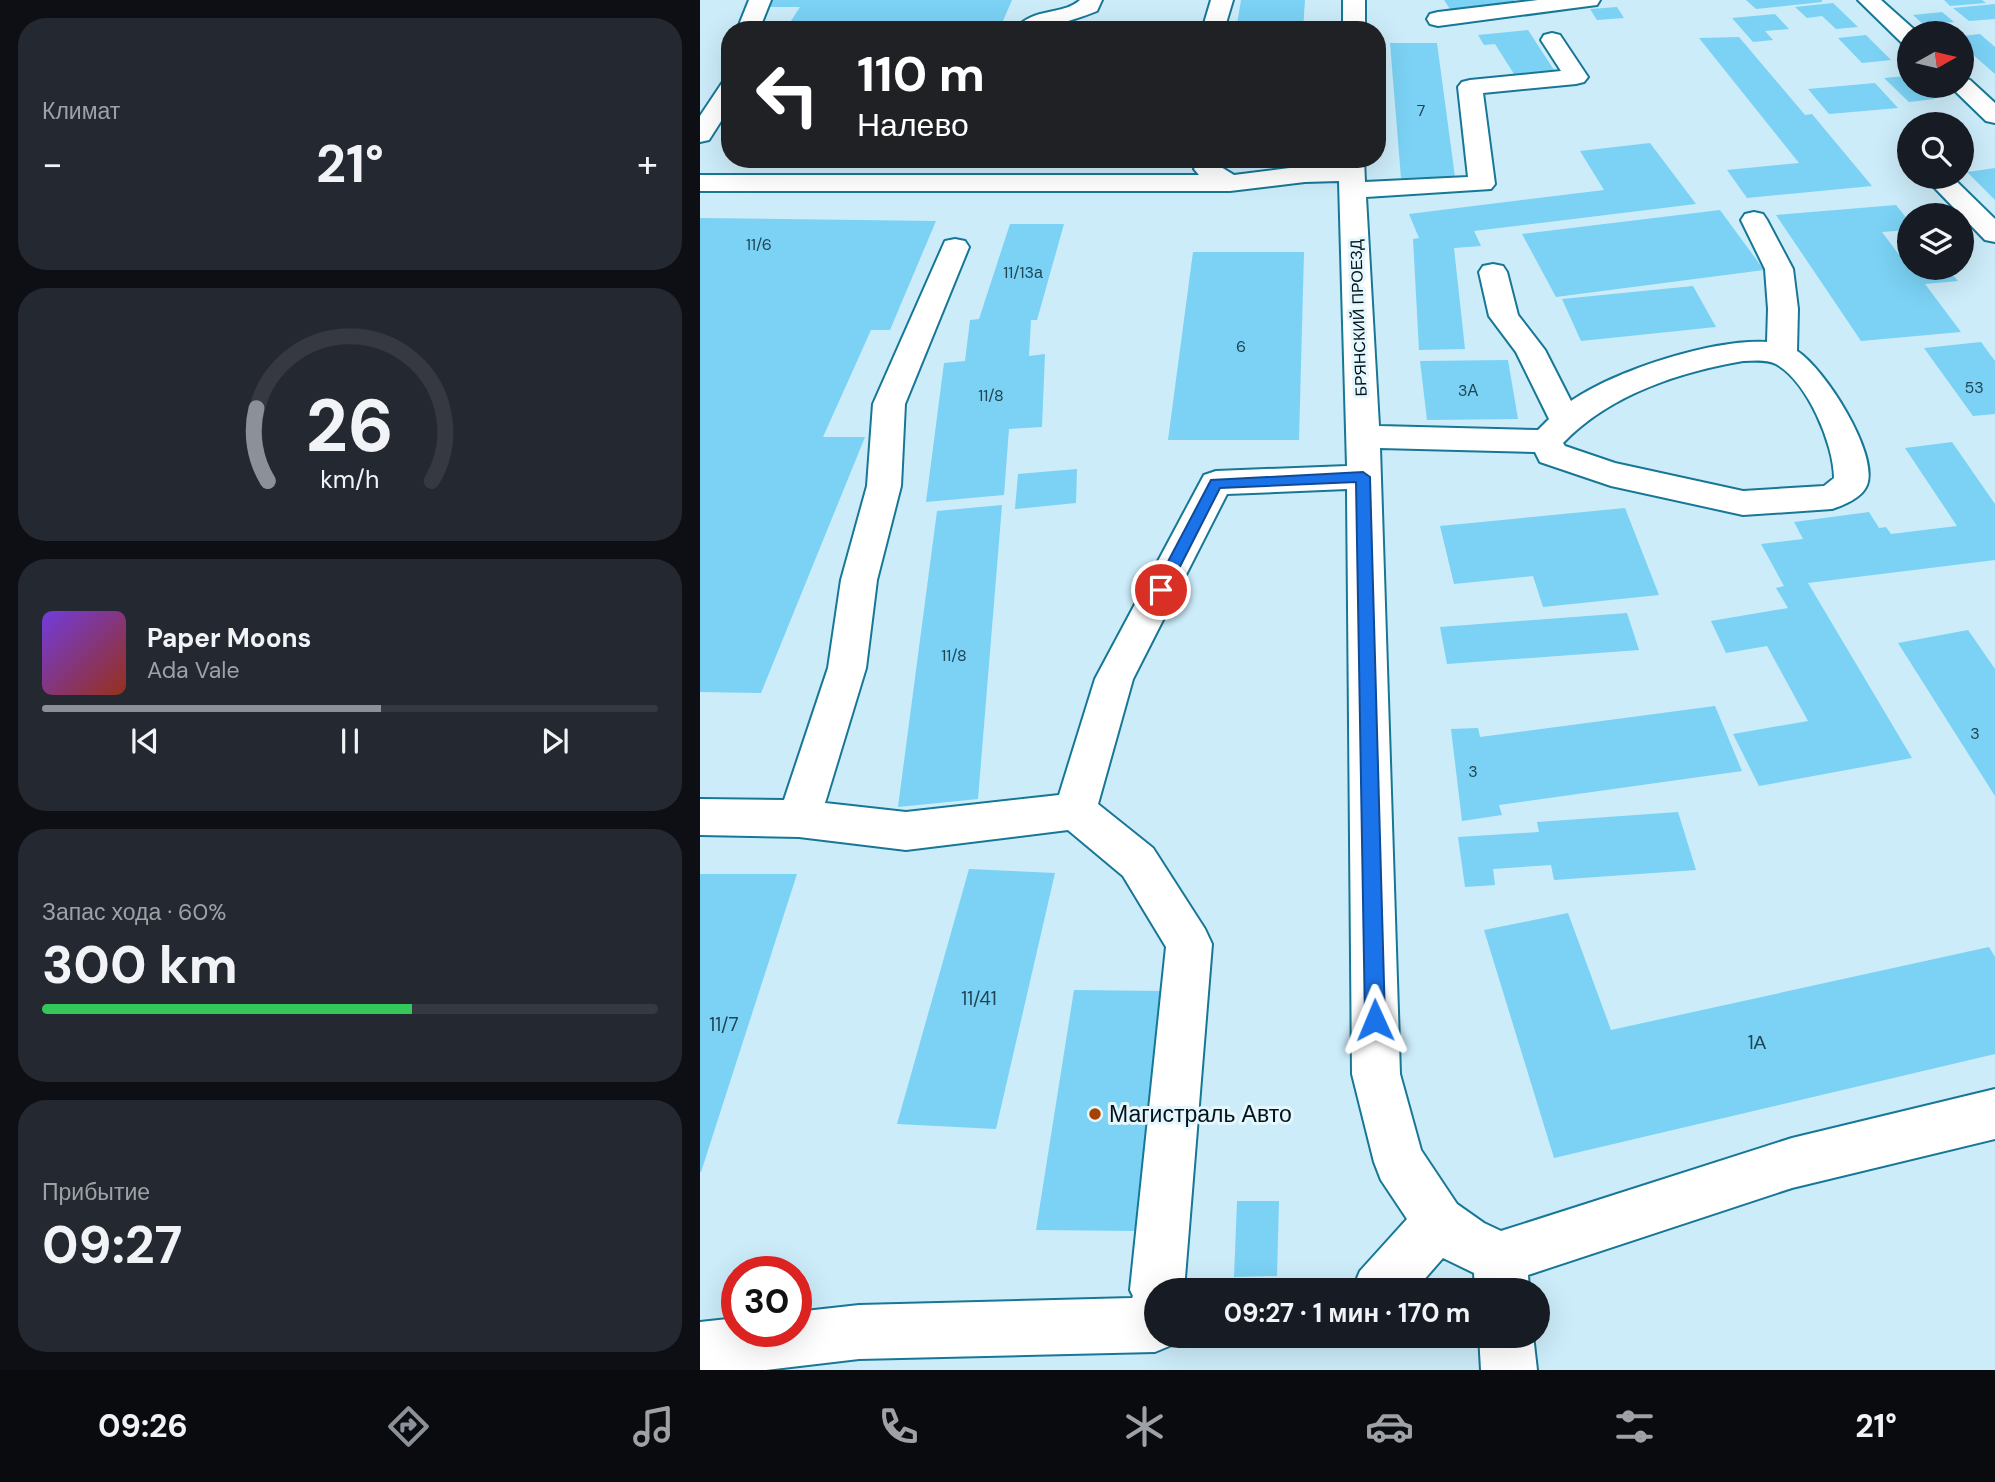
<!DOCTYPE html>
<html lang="ru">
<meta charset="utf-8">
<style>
body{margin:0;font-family:"DM Sans",sans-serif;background:#242831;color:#f1f3f6;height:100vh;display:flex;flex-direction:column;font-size:26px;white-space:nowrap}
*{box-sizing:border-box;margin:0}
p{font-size:23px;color:#9ea1a6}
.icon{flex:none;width:38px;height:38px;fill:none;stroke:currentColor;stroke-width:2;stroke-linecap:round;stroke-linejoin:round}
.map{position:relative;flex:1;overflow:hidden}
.panel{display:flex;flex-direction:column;gap:18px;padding:18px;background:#0d0f14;width:700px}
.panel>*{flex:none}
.guide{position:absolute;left:21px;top:21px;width:665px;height:147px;border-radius:28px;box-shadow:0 7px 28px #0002;background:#202124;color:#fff;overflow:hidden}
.needle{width:46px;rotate:82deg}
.buttons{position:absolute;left:1197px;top:21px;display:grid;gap:14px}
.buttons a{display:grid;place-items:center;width:77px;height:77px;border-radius:50%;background:#171b24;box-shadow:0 7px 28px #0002;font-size:35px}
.speed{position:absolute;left:21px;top:1256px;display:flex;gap:14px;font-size:35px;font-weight:700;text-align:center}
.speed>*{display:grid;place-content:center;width:91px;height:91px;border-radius:50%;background:#171b24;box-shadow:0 7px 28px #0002;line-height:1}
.speed .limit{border:10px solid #d22;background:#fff;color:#111}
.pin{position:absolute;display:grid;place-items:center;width:60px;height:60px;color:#fff;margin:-30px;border:4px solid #fff;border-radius:50%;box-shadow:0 2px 7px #0007}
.me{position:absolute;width:77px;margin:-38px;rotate:359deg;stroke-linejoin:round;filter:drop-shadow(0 0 5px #0008)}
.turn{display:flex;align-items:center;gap:24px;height:147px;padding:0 21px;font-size:32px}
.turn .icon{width:91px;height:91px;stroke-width:2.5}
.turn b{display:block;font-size:49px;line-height:60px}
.big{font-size:52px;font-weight:700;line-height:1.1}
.panel .card{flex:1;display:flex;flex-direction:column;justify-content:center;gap:10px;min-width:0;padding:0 24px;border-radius:28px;background:#242831}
.panel .dial{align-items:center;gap:0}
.dial svg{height:182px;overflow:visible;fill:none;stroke:#363941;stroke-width:7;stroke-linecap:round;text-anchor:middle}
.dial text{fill:#f1f3f6;stroke:none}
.song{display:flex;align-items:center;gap:21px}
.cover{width:84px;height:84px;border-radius:10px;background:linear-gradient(135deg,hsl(260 70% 55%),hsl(10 70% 35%))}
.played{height:7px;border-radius:4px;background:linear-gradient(90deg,#8c9099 55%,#363941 55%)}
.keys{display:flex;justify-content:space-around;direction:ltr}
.heat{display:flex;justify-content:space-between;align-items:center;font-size:38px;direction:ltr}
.charge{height:10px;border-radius:5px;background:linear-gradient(90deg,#34c759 60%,#363941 0)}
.trip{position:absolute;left:444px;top:1278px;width:406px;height:70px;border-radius:35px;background:#171b24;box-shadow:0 7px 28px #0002;font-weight:700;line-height:70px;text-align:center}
.tab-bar{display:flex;height:112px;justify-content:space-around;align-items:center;background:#090b0e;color:#9ea1a6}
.tab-bar .icon{width:49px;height:49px}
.tab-bar .current{color:#8c9099}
.tab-bar b{font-size:32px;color:#f1f3f6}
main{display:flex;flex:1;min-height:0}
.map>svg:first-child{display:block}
.building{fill:#7bd2f4}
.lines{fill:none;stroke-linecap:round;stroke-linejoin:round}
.minor-casing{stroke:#177796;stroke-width:4}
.minor{fill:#fff;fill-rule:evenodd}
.route{fill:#1a73e8;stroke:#114b97;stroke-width:2}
.poi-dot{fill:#a54400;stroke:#e6f6fd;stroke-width:2.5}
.labels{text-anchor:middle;stroke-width:6;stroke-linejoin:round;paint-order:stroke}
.number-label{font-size:16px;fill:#1f4454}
.far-street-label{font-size:16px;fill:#00151e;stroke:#e6f6fd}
.near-number-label{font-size:19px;fill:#1f4454}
.near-poi-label{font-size:23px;fill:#00151e;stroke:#e6f6fd;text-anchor:start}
</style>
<main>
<section class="panel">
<div class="card"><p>Климат</p>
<div class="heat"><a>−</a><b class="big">21°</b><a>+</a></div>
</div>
<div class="card dial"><svg viewBox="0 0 100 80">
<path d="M14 69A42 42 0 1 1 86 69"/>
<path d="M14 69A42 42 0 0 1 9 37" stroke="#8c9099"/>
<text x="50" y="56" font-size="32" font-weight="700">26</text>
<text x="50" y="72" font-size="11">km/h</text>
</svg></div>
<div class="card">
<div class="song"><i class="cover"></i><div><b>Paper Moons</b><p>Ada Vale</p></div></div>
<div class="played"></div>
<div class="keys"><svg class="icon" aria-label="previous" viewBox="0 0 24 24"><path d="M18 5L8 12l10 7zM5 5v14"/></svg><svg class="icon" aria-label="pause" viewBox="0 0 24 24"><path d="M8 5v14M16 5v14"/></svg><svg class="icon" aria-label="next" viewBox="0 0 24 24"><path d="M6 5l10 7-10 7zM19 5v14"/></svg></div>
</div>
<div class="card"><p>Запас хода · 60%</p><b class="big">300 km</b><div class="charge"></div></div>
<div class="card"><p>Прибытие</p><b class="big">09:27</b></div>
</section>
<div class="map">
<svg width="1295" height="1370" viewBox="0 0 1295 1370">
<rect width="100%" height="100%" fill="#ccecf9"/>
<!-- building -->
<g class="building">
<polygon points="67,0 312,0 299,30 85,30 100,7 61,7"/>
<polygon points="541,0 605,0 603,30 536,30"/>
<polygon points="744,0 814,0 817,5 752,12"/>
<polygon points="1046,0 1122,0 1122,2 1056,9"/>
<polygon points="1244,0 1282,0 1286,3 1250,6"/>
<polygon points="1133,3 1158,27 1136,29 1122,16 1107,18 1095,7"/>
<polygon points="1295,4 1295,19 1269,21 1253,8"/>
<polygon points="917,7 924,18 897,20 890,9"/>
<polygon points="1242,12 1254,22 1224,25 1213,15"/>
<polygon points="1075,14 1089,29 1065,31 1073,40 1053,42 1032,18"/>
<polygon points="828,30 854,70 814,74 795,44 784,45 778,35"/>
<polygon points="1280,34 1295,47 1295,74 1262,45 1262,36"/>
<polygon points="1166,35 1191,60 1162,63 1138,38"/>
<polygon points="1039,37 1105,115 1112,114 1172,186 1047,198 1027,170 1099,163 999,38"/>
<polygon points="690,43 737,43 755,177 701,178"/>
<polygon points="1205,76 1209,79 1209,86 1221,86 1235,99 1209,102 1184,78"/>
<polygon points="1175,83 1198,108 1129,114 1108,89"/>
<polygon points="950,143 996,204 774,231 781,246 754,248 765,349 719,350 713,239 719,238 709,214 904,190 880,151"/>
<polygon points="1295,168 1295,200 1267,172"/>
<polygon points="1196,205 1209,221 1209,230 1182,232 1209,268 1247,268 1258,281 1225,284 1261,332 1161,341 1076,215"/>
<polygon points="1020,210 1064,270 856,297 822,234"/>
<polygon points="0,218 236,221 190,330 171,330 123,437 165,437 61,693 0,692"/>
<polygon points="310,224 364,224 337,320 331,320 329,356 345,354 342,427 309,429 304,495 226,502 244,363 265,361 270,320 279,319"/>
<polygon points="493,252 604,252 599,440 468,440"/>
<polygon points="993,286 1016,327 881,341 862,299"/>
<polygon points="1281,342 1295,361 1295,414 1273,416 1224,348"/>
<polygon points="808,360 818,419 727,420 720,361"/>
<polygon points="1252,442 1295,504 1295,560 1108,583 1212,758 1059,786 1033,734 1108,721 1067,646 1026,653 1011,621 1088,608 1076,588 1084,586 1061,544 1103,539 1094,522 1169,512 1179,528 1186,527 1191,534 1257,526 1205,448"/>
<polygon points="377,469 376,503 315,509 318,474"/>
<polygon points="302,505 278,799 198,807 237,511"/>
<polygon points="925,508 959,595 843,607 833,576 754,584 740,526"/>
<polygon points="927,613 939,650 747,664 740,627"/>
<polygon points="1268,630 1295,669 1295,796 1198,643"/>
<polygon points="1015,706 1042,771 799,805 802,815 762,821 751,729 778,728 780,737"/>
<polygon points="978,812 996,870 854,880 851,865 793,869 795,885 765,887 758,837 839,832 837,822"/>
<polygon points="269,869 355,873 296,1129 197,1124"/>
<polygon points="0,874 97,874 1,1172 0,1172"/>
<polygon points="868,913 911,1030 1289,947 1295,957 1295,1054 854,1158 784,930"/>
<polygon points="374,990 462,991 437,1231 336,1230"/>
<polygon points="537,1201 579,1201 577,1276 534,1277"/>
</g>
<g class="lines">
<defs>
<g id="minor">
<polygon points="49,0 71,0 59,30 37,30"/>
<path d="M380,0H402L397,11C372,21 342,30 315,30C331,7 363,16 380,0Z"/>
<polygon points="511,0 533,0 524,30 502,30"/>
<rect x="643" y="0" width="22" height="30"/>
<polygon points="838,0 900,0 897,5 889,6 738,26 730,24 727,19 730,14 738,12"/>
<polygon points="1158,0 1181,0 1218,33 1209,33 1209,44 1201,42"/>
<path d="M852,33L860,35L888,77L884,82L876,84L783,93L795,184L791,189L666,197L679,426L838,430L849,419L816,352L789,316L779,272L783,266L793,264L803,266L807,272L818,315L845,350L871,401C917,370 1012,339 1067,342L1068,309L1065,269L1041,220L1045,214L1054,212L1063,214L1067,220L1093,269L1098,309L1097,351C1124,368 1179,453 1167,485C1162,498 1144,505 1132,509L1043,515L911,486L840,462L835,452L680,448L700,1074L721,1150L757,1204L784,1223L801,1231L1092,1138L1295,1089V1139L1092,1188L828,1275L829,1290H775L774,1273L743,1258L715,1290H652L660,1271L707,1219L681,1180L674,1162L652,1074L647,489L527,494L433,679L398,804L453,848L505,929L512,944L484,1290H457V1335H478L474,1344L455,1352L159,1359L66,1370H0V1322L37,1318V1332H96V1312L159,1305L432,1298L433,1296L430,1290L466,947L423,876L368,830L206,850L99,837L0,835V799L84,800L128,668L141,580L167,486L173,404L245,241L255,239L265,241L269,247L205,404L201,486L177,580L166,668L125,803L206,812L359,795L395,679L504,475L516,471L647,466L639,181L605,182L530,191H0V175H499L494,169L498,164L507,161L516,164L534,175L605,166H639L638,159H664L665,182L768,177L758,87L762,82L770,80L861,71L841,40L844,35ZM1043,361C1054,361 1066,359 1076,364C1107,381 1134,444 1134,478L1124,486L1043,491L915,463L865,446L863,443C909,395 979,372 1043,361Z"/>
<polygon points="1262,78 1270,80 1295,103 1295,123 1286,121 1254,90 1251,86 1262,86"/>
<polygon points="30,81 30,107 9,140 0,142 0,116 22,83"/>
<polygon points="1227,177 1252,177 1295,219 1295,242 1285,240 1230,183"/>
<polygon points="779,1335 833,1335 837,1370 781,1370"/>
</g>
</defs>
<!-- minor casing -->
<use href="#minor" class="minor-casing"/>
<!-- minor -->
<use href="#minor" class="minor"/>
</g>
<!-- route -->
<polygon class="route" points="663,472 670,477 685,1020 682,1026 675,1029 668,1026 665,1020 656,482 520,488 466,594 461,595 453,590 511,480"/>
<!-- markers -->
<circle class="poi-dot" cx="395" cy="1114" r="7"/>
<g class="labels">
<!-- number labels -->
<g class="number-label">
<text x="721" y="116">7</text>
<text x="59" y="250">11/6</text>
<text x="323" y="278">11/13а</text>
<text x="541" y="352">6</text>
<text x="1274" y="393">53</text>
<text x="768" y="396">3А</text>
<text x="291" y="401">11/8</text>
<text x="254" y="661">11/8</text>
<text x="1275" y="739">3</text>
<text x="773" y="777">3</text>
</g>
<!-- far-street labels -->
<g class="far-street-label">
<text transform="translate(658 318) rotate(-92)" y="6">БРЯНСКИЙ ПРОЕЗД</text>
</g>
<!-- near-number labels -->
<g class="near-number-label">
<text x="279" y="1005">11/41</text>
<text x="24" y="1031">11/7</text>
<text x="1057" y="1049">1А</text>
</g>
<!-- near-poi labels -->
<g class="near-poi-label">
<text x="409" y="1122">Магистраль Авто</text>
</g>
</g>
</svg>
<div class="buttons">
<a><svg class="needle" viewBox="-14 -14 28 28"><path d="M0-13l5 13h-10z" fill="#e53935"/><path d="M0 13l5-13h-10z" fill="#9ea1a6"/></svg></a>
<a><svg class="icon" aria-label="search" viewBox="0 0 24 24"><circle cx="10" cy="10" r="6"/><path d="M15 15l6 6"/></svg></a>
<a><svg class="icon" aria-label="layers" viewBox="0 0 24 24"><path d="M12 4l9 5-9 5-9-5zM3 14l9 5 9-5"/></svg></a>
</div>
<div class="speed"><div class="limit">30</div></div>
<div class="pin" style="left:461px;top:590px;background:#d93025"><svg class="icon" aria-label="arrive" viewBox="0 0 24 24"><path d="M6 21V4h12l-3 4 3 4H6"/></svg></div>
<svg class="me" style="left:675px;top:1020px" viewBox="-20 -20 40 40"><path d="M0-17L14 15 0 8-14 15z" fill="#1a73e8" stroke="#fff" stroke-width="4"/></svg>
<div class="trip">09:27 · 1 мин · 170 m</div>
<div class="guide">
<div class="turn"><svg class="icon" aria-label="left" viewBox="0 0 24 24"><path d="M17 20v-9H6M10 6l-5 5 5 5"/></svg><div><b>110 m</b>Налево</div></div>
</div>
</div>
</main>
<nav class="tab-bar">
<b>09:26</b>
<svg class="icon current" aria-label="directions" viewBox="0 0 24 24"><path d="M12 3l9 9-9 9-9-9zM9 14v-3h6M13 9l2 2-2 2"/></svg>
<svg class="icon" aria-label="music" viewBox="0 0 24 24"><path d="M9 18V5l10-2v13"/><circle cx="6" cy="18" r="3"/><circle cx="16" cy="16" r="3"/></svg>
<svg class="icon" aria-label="phone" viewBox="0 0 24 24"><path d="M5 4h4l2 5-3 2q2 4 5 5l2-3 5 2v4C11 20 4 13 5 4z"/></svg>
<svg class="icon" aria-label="climate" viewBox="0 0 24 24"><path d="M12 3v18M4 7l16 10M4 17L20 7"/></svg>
<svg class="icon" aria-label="car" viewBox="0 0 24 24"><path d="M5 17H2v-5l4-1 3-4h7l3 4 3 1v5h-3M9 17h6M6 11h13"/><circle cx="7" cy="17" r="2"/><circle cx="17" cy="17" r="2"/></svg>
<svg class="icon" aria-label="filters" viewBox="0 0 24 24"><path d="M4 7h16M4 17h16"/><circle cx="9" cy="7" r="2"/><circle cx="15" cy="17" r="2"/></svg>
<b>21°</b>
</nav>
